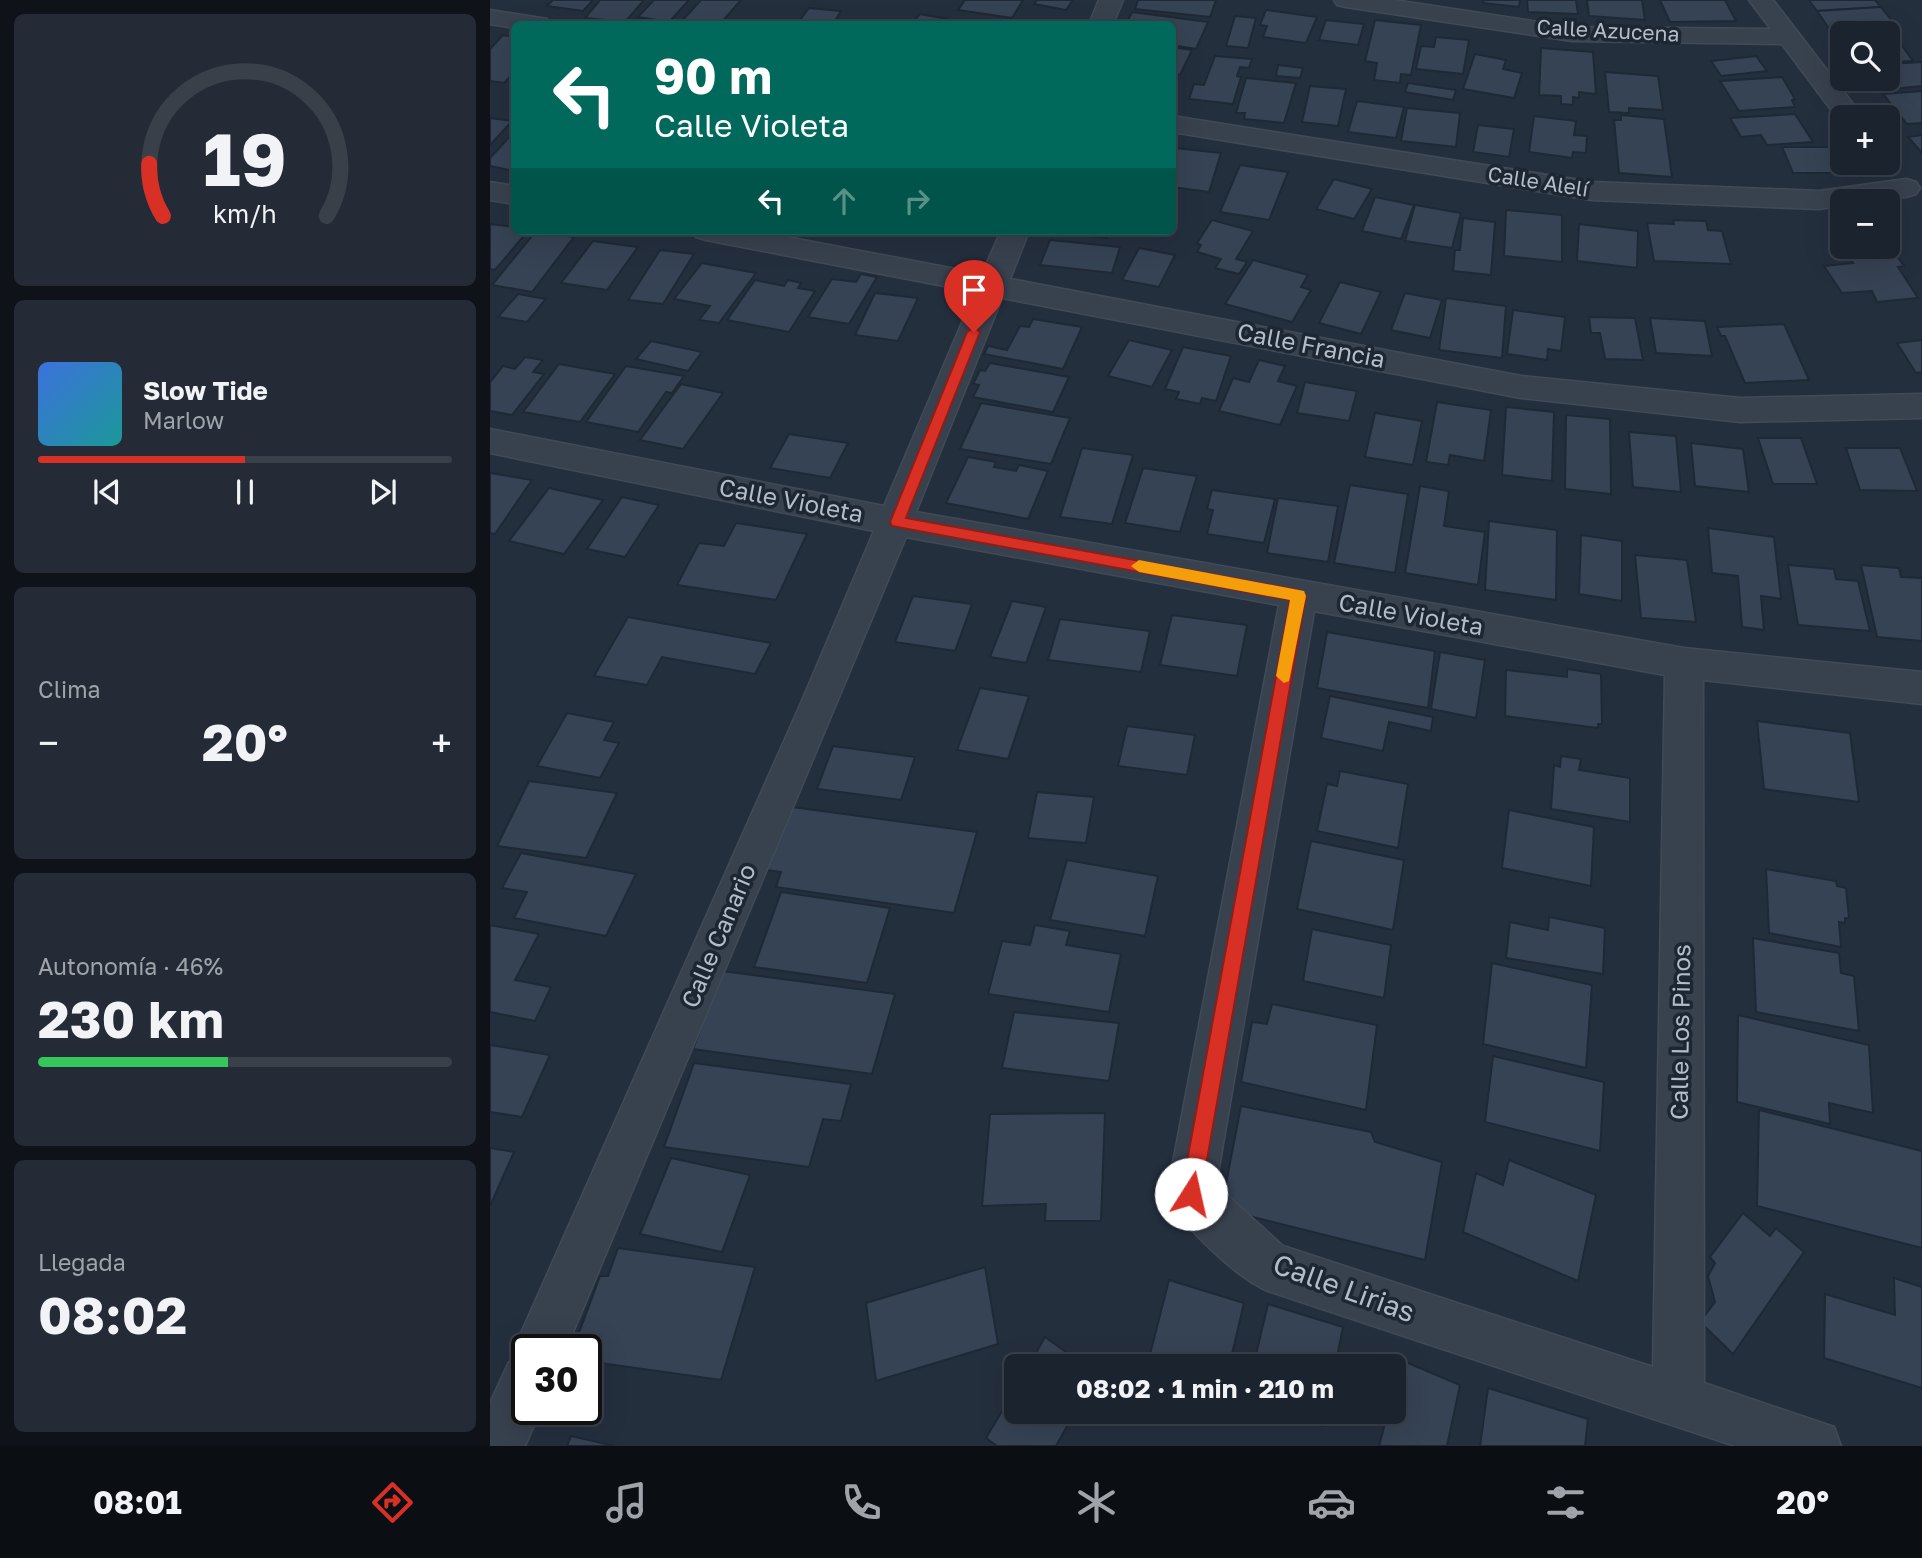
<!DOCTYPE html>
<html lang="es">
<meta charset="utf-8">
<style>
body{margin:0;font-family:"Golos Text",sans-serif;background:#242b36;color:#f1f3f6;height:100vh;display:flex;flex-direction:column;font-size:26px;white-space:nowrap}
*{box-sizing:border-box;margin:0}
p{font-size:23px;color:#a0a4aa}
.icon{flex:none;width:38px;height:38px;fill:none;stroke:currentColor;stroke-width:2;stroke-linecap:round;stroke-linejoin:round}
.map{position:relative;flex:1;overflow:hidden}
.panel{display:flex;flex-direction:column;gap:14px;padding:14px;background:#0f1319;width:490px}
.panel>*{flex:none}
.top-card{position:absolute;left:21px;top:21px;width:665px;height:214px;border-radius:10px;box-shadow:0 7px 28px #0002,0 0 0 2px #39404a;background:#00695c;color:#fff;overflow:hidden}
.buttons{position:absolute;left:1340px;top:21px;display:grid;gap:14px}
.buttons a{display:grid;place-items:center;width:70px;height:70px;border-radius:10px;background:#1b232e;box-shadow:0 7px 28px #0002,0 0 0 2px #39404a;font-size:35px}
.speed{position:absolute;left:21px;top:1334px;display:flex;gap:14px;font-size:35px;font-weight:700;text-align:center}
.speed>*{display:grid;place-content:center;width:91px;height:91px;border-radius:50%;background:#1b232e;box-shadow:0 7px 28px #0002,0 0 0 2px #39404a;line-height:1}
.speed .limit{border:4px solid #111;border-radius:10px;background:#fff;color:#111}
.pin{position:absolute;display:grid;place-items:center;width:60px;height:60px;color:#fff;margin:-72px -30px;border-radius:50% 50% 50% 0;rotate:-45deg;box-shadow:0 0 7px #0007}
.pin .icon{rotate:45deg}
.me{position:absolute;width:77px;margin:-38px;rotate:10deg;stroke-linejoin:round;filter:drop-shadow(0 0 5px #0008)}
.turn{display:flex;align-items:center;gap:24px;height:147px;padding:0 28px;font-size:32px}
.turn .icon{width:91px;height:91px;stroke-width:2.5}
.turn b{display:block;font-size:49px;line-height:60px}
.lanes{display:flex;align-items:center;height:66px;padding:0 28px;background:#0003;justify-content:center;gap:35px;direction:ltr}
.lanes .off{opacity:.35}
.big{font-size:52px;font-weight:700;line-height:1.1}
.panel .tile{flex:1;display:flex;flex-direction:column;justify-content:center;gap:10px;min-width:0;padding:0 24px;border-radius:10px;background:#242b36}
.panel .dial{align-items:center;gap:0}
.dial svg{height:182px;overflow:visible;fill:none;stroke:#39404a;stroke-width:7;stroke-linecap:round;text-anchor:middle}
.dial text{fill:#f1f3f6;stroke:none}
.song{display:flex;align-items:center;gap:21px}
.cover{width:84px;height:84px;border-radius:10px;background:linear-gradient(135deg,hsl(220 70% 55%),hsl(180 70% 35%))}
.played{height:7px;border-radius:4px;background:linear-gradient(90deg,#d93025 50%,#39404a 50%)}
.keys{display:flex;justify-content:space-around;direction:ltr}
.heat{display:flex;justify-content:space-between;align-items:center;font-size:38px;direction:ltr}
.charge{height:10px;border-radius:5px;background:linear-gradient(90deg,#34c759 46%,#39404a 0)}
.trip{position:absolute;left:514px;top:1354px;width:402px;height:70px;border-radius:10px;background:#1b232e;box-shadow:0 7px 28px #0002,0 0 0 2px #39404a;font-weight:700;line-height:70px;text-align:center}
.tab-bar{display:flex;height:112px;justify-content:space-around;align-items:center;background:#0b0e12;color:#a0a4aa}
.tab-bar .icon{width:49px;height:49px}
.tab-bar .selected{color:#d93025}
.tab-bar b{font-size:32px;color:#f1f3f6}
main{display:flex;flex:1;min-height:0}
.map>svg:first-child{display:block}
.building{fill:#364354;stroke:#1f2835;stroke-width:2}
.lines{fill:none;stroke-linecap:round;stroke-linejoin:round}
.street-casing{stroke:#414a57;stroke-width:3}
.street{fill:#38414e;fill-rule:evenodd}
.route{fill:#d93025;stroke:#8d1f18;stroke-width:2}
.slow{fill:#f59e0b}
.labels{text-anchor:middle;stroke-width:7;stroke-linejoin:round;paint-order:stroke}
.far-street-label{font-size:21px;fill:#b4bcc9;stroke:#1d2633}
.street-label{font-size:24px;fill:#b4bcc9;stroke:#1d2633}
.near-street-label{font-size:28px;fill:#b4bcc9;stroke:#1d2633}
</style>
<main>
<section class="panel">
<div class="tile dial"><svg viewBox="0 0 100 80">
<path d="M14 69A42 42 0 1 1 86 69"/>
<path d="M14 69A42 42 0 0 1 8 46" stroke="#d93025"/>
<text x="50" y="56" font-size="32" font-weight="700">19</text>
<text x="50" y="72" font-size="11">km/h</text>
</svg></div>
<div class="tile">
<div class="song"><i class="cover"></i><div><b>Slow Tide</b><p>Marlow</p></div></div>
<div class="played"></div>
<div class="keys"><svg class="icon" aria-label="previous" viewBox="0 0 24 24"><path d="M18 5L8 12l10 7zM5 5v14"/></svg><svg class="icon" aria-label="pause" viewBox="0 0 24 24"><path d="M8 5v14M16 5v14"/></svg><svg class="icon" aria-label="next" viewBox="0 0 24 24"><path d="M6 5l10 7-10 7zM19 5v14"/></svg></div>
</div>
<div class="tile"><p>Clima</p>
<div class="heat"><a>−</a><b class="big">20°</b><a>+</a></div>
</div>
<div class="tile"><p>Autonomía · 46%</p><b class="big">230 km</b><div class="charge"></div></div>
<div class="tile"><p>Llegada</p><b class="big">08:02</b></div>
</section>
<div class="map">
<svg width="1432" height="1446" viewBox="0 0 1432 1446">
<rect width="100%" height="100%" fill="#242f3e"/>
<!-- building -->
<g class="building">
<polygon points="63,0 103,0 93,11 57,6"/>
<polygon points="110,0 154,0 135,22 95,18"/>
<polygon points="164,0 199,0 179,22 148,17"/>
<polygon points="211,0 251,0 230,24 190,23"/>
<polygon points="475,0 533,0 522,18 468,10"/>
<polygon points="547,0 583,0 576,10 544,4"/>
<polygon points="648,0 726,0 720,17 645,9"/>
<polygon points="994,0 1030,0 1029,7 993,3"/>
<polygon points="1037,0 1086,0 1088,14 1038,12"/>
<polygon points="1097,0 1152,0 1155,20 1099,16"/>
<polygon points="1170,0 1235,0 1246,21 1180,22"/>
<polygon points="1319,0 1385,0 1391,7 1327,11"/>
<polygon points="1391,7 1406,26 1340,30 1327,11"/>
<polygon points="319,8 351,11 343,24 307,24"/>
<polygon points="776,10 827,17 816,43 773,37 777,26 770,25"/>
<polygon points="642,12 718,22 706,49 682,45 682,24 636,24"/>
<polygon points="430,14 458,19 454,24 422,24"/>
<polygon points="745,16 766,18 758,48 736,46"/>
<polygon points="836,20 874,24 868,45 829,40"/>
<polygon points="885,20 931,25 921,75 911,74 910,83 884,80 887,63 875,61"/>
<polygon points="13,35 24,37 24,73 14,83 0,81 0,49"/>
<polygon points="1405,36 1423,61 1398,62 1398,37"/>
<polygon points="946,37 979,40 973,74 926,69 931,46 944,47"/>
<polygon points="682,47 702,50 690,75 682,74"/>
<polygon points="1051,48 1103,52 1106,94 1089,92 1089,98 1083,97 1083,105 1071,104 1071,96 1049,95"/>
<polygon points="985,54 1016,60 1013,69 1032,73 1024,98 973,89"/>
<polygon points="725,56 762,59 759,68 750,67 747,76 751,77 743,104 699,99 704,84 714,85"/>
<polygon points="1266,56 1277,71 1231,76 1221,61"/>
<polygon points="1432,62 1432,86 1392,90 1383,79 1398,79 1398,64"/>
<polygon points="788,65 813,68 810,78 786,76"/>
<polygon points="1115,72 1168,76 1173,110 1139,108 1139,113 1119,112"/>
<polygon points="1292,77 1305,99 1302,100 1305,107 1249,111 1230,81"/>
<polygon points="756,78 806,83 794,123 754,119 755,113 746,113"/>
<polygon points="918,83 966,90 963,100 915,92"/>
<polygon points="820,86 856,89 848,126 812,122"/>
<polygon points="1432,91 1432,123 1417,124 1393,94"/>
<polygon points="867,101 914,107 906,138 858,132"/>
<polygon points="917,108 970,113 966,147 911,141"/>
<polygon points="1305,114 1323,142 1277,145 1271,135 1251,137 1240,118"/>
<polygon points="1131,115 1174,119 1182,177 1129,173 1124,120 1131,120"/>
<polygon points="1044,116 1086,121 1084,135 1097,136 1096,153 1083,152 1082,158 1039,152"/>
<polygon points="0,118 22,121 0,145"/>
<polygon points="988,125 1024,129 1019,157 983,152"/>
<polygon points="24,132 24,171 0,166 0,158"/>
<polygon points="1432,135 1432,153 1418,137"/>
<polygon points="1292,147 1339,147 1350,173 1303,173"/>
<polygon points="685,148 731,153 719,192 682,187"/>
<polygon points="750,165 798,172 779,220 730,212"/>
<polygon points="844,179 882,189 864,219 826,209"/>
<polygon points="885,197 924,205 911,239 872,231"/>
<polygon points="925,205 971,213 962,248 915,241"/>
<polygon points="1016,210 1072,215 1072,262 1014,256"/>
<polygon points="973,218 1005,222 1001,275 963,271 965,250 970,250"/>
<polygon points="722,220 763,231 746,259 757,262 749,274 725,268 731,259 707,252 711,245 707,243"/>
<polygon points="1183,220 1216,221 1218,230 1232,231 1241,264 1164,261 1157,223 1184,224"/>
<polygon points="0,224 24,227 24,231 38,231 5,270 0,269"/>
<polygon points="1089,224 1148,231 1147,268 1087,261"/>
<polygon points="46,231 84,237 42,292 2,285"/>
<polygon points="555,231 618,231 617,238"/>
<polygon points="560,240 630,247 622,273 550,265"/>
<polygon points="103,241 148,247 117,290 71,283"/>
<polygon points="649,248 685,255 669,287 632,280"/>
<polygon points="170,250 204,254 173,304 138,300"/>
<polygon points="1404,252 1414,266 1408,267 1428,298 1387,302 1382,291 1352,293 1334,266 1363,263 1358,256"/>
<polygon points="763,260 818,275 811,287 821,290 802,322 735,304"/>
<polygon points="212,263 266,273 229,323 209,320 220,306 184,299"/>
<polygon points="371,274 387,277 359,324 318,317 342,279 366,282"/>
<polygon points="265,280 294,286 298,280 311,283 308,288 325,291 299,332 237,320"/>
<polygon points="850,282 891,292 871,334 829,323"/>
<polygon points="385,293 428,298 408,341 365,335"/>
<polygon points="915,293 952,300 940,338 901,330"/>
<polygon points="28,294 56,299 37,322 8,317"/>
<polygon points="956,298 1016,306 1012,358 949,350"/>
<polygon points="1023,310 1075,317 1071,351 1058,349 1057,360 1017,354"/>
<polygon points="1099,317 1145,318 1153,360 1115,359 1110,333 1101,333"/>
<polygon points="1160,318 1215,321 1222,356 1166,353"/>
<polygon points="543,319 592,327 573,369 494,354 498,346 517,350 530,326 539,327"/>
<polygon points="1294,324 1319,380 1255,383 1235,336 1231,336 1227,327"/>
<polygon points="639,340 682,350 662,387 618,376"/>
<polygon points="1432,340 1432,372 1426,373 1407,343"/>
<polygon points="161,341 212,352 198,371 146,359"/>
<polygon points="693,347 741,356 726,401 712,398 710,404 686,399 689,392 675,389"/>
<polygon points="35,357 53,360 43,372 54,374 22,415 0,411 0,382 13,366 25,369"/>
<polygon points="769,360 795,366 788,381 807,386 790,425 729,411 743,378 759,382"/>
<polygon points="500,363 579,377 563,412 483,397 489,385 483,384 490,370 495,371"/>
<polygon points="69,364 125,374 90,422 33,412"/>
<polygon points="136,366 194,376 182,393 176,392 148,432 96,422"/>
<polygon points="815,382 867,391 859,421 807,413"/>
<polygon points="191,384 233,393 193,449 150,440"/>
<polygon points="947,402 1001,410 994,461 960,455 958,465 936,462"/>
<polygon points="491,403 580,418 561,464 470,449"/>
<polygon points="1016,407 1064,412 1062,481 1012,475"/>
<polygon points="885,413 932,421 923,465 875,457"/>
<polygon points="1076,415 1120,419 1121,494 1075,489"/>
<polygon points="1139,432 1186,436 1191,492 1143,487"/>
<polygon points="299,434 358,443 340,478 280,468"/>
<polygon points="1268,438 1311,438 1327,484 1283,484"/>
<polygon points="1201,443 1253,449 1259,492 1205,486"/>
<polygon points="592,448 643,455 622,524 570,517"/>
<polygon points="1356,448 1410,448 1427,491 1370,490"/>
<polygon points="478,457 506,462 504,467 526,471 529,465 558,471 538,519 456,503"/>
<polygon points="653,468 707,476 690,532 635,523"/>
<polygon points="0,473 42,480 5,534 0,533"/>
<polygon points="860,485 918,494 905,573 844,563"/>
<polygon points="930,486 959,491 954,526 995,532 988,585 915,573"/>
<polygon points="59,488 113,500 74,554 19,541"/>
<polygon points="722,490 785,499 774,543 717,534 723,510 717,509"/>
<polygon points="132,497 169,505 135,557 97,549"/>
<polygon points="788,498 848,506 838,562 777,553"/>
<polygon points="999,521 1067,530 1066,600 995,590"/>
<polygon points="246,523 317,534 286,600 187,585 209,543 234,546"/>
<polygon points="1218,528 1284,537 1291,599 1271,596 1274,630 1252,627 1248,576 1222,573"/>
<polygon points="1091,535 1132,541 1132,601 1089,594"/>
<polygon points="1145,555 1197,560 1206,622 1151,618"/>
<polygon points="1298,565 1344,569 1346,579 1368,581 1380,631 1308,625"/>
<polygon points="1371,565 1409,568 1411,577 1432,578 1432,641 1387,637"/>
<polygon points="423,596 482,604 465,651 405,642"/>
<polygon points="522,601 556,607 536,663 500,657"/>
<polygon points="682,615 757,625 747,676 670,665"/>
<polygon points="138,617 281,643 265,674 172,657 157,685 104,676"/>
<polygon points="570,619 660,631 651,672 558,660"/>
<polygon points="837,632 945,651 938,708 827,688"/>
<polygon points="950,652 995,660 986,718 941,709"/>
<polygon points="1077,669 1111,674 1112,724 1108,724 1108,728 1015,716 1016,670 1077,677"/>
<polygon points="490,688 539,696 518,759 467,750"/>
<polygon points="840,696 943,717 941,731 899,722 893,751 831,738"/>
<polygon points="77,713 124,722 114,740 129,743 110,778 47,766"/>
<polygon points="1267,721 1360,733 1369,802 1274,789"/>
<polygon points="637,726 705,735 697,775 628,766"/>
<polygon points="343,746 425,757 411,800 327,789"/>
<polygon points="1071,756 1091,759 1089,770 1140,778 1140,822 1061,809 1064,765 1070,767"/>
<polygon points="850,771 918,784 908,848 827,831 837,784 847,786"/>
<polygon points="39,781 127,793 96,858 7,846"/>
<polygon points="547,792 604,797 596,843 538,838"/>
<polygon points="295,806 487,832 464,913 286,887 291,872 270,869"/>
<polygon points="1019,810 1104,827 1101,886 1012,868"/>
<polygon points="821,841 914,860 903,930 807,909"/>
<polygon points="31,853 146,874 116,936 24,918 37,892 12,888"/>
<polygon points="577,860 668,876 655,936 560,920"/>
<polygon points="1276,869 1346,881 1347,886 1356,888 1359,918 1355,918 1355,923 1349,922 1351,947 1279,933"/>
<polygon points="291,892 400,908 377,983 264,967"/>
<polygon points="1059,917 1115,928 1113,974 1016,958 1020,922 1058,930"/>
<polygon points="0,925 49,934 25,980 61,987 45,1021 0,1012"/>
<polygon points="545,925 580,931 576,945 631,954 619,1012 498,994 512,941 540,945"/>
<polygon points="822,929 901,945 894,998 813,981"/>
<polygon points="1263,938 1349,953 1351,973 1364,976 1369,1031 1266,1012"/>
<polygon points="1002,963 1102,985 1096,1068 993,1044"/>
<polygon points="232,971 405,994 382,1074 203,1049"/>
<polygon points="782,1004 887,1025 876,1110 751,1082 762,1022 777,1024"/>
<polygon points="524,1012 629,1023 619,1081 512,1068"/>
<polygon points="1248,1015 1379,1045 1383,1113 1339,1103 1340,1124 1247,1102"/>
<polygon points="0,1045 60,1055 32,1117 0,1112"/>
<polygon points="1003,1056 1114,1082 1110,1151 995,1122"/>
<polygon points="204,1063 361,1084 351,1121 333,1119 319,1167 174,1147"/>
<polygon points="751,1106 881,1132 885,1142 952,1162 935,1260 731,1209"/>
<polygon points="1269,1110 1432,1151 1432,1248 1267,1206"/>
<polygon points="615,1113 611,1221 555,1221 556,1204 492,1206 500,1114"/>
<polygon points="0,1148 24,1152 0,1206"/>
<polygon points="181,1158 260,1175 232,1252 150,1234"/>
<polygon points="1019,1160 1106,1195 1088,1281 973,1232 986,1173 1013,1185"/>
<polygon points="1253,1213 1280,1236 1286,1228 1314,1252 1243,1354 1210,1322 1225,1302 1218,1276 1225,1263 1220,1257"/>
<polygon points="128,1248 265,1267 231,1380 96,1361 96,1349 83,1349 110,1276 118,1276"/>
<polygon points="495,1267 508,1344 386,1381 376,1303"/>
<polygon points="1404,1278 1432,1287 1432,1388 1334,1358 1335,1294 1405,1315"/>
<polygon points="679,1280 754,1303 739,1367 672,1367 658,1362"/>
<polygon points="778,1304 853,1327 845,1367 763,1367"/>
<polygon points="555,1337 597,1367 538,1367"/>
<polygon points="911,1360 970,1385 957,1446 889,1446 898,1412 905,1412 905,1385"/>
<polygon points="527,1386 527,1412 585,1412 566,1446 507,1446 496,1438"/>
<polygon points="998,1388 1098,1419 1095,1446 990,1446"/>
<polygon points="790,1412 835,1412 833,1426"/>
<polygon points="81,1436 125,1446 77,1446"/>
</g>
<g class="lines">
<defs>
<g id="street">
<polygon points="609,0 633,0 623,24 599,24"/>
<polygon points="844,0 904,0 1082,27 1281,29 1259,0 1283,0 1373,117 1353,117 1351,123 1292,44 1082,41 856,7 847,5"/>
<polygon points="0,10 57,19 60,24 24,24 24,28 0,24"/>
<polygon points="682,116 1102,182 1329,191 1416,179 1426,182 1430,188 1426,194 1416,197 1353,201 1353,205 1329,209 1102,200 682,132"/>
<polygon points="0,182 24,186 24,204 0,200"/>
<path d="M202,231H265L492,274L511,231H539L520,279L1031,376L1250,398L1432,394V418L1250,422L1031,398L512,298L426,512L1194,648L1432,672V704L1213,680L1214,1383L1344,1427L1351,1446H1245L778,1291C747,1278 690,1225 677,1194L789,605L416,537L76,1349H37V1409H51L35,1446H0V1403L19,1362L28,1358L25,1349L32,1331L311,703L384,531L0,453V429L394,506L485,292L216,240L206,237ZM824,611L1175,675L1163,1367L793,1246L726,1185Z"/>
</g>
</defs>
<!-- street casing -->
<use href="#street" class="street-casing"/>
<!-- street -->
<use href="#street" class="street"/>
</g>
<!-- route -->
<polygon class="route" points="484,327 490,332 416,518 808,590 816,596 711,1194 708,1201 701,1204 694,1201 691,1194 800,600 402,526 400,522 477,332"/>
<!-- slow -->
<polygon class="slow" points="649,560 814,591 816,596 799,681 794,683 786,676 800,600 649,572 641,566"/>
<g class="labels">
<!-- far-street labels -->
<g class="far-street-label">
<text transform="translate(1118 31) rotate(3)" y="7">Calle Azucena</text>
<text transform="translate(1048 182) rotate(9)" y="7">Calle Alelí</text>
</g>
<!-- street labels -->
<g class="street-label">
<text transform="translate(821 346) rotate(11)" y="8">Calle Francia</text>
<text transform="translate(301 501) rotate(11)" y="8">Calle Violeta</text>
<text transform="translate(921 615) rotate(10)" y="8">Calle Violeta</text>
<text transform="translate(229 936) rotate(-67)" y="8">Calle Canario</text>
<text transform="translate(1191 1032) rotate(-89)" y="8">Calle Los Pinos</text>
</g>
<!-- near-street labels -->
<g class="near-street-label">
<text transform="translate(854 1288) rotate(20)" y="10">Calle Lirias</text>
</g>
</g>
</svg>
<div class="buttons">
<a><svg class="icon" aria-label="search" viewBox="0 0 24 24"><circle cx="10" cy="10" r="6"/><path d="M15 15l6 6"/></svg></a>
<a>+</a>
<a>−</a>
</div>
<div class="speed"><div class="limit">30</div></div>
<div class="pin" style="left:484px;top:332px;background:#d93025"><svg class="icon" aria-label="arrive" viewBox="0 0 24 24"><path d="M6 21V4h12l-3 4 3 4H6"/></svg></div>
<svg class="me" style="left:701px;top:1194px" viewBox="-20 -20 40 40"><circle r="19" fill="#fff"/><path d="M0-13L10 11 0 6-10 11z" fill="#d93025"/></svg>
<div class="trip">08:02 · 1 min · 210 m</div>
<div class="top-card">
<div class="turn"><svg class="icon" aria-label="left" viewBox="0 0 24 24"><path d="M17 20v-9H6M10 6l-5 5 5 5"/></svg><div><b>90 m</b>Calle Violeta</div></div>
<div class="lanes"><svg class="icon" aria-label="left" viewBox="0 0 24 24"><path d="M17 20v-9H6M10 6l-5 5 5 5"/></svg><svg class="icon off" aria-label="ahead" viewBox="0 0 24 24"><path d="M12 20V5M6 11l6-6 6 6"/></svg><svg class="icon off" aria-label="right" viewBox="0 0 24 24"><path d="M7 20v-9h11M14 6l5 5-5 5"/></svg></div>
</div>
</div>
</main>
<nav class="tab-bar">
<b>08:01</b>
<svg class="icon selected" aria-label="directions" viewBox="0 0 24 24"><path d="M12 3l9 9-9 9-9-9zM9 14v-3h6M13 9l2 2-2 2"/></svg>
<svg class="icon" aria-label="music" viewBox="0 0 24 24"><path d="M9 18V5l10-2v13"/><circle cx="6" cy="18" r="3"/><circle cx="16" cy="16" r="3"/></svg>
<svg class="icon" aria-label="phone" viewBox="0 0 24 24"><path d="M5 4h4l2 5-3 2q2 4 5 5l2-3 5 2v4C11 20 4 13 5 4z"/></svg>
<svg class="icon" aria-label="climate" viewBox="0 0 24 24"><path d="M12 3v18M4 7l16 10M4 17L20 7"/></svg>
<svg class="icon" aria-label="car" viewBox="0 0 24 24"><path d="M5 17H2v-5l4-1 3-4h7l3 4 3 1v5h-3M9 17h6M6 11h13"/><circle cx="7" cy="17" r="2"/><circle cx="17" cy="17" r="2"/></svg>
<svg class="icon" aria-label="filters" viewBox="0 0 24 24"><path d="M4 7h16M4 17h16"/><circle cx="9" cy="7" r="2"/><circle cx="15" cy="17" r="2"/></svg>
<b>20°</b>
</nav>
